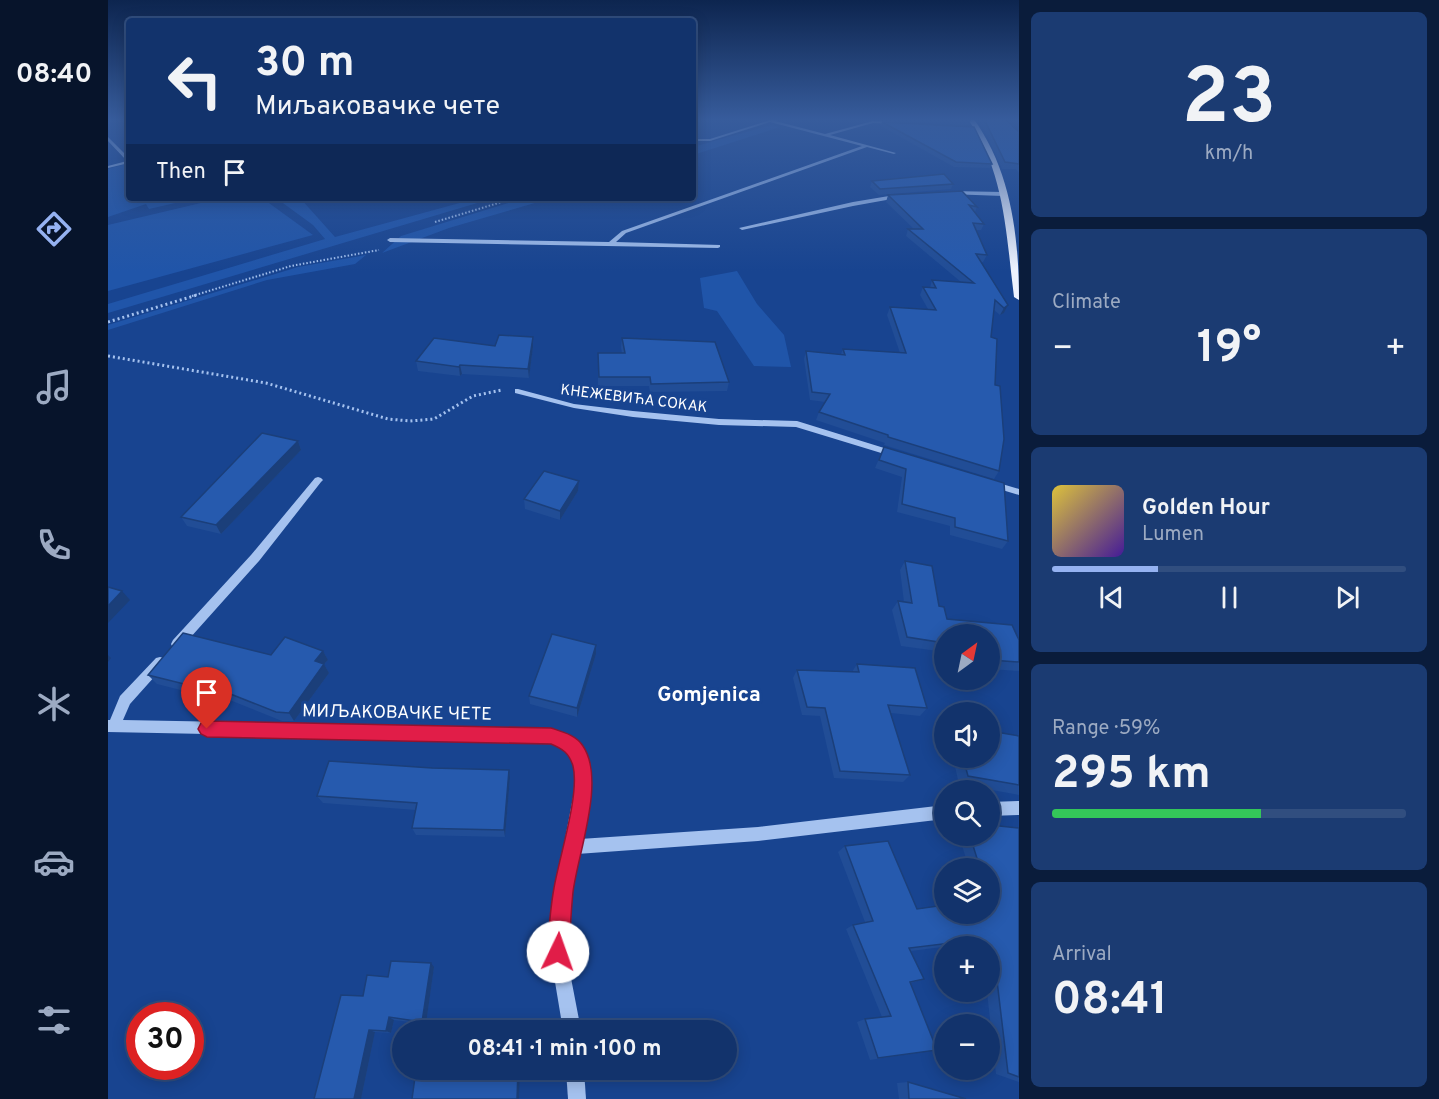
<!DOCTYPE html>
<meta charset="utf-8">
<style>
body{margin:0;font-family:Overpass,sans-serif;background:#1b3b72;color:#f1f3f6;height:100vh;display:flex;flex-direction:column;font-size:22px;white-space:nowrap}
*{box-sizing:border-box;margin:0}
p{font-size:20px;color:#9caac2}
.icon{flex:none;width:33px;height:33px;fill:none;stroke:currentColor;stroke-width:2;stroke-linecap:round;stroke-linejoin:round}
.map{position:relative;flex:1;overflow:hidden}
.details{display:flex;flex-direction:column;gap:12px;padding:12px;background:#0a1c3b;width:420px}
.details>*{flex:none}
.guide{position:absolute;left:18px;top:18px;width:570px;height:183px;border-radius:6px;box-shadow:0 3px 15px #0003,0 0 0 2px #314e7f;background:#12336c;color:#f1f3f6;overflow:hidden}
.needle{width:39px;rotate:33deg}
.buttons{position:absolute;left:826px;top:624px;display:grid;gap:12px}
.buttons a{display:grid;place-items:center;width:66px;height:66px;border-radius:50%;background:#12336c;box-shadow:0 3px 15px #0003,0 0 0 2px #314e7f;font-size:30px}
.speed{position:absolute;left:18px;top:1002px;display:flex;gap:12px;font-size:30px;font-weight:700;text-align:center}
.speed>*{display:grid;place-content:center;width:78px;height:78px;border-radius:50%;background:#12336c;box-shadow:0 3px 15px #0003,0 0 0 2px #314e7f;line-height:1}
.speed .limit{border:9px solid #d22;background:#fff;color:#111}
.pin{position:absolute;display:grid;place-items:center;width:51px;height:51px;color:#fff;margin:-62px -26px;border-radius:50% 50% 50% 0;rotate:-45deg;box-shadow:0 0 6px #0007}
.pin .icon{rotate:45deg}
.me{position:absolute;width:66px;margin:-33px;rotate:3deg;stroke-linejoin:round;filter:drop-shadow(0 0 4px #0008)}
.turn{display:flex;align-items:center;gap:21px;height:126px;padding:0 30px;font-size:27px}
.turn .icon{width:78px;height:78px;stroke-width:2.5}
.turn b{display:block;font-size:42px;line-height:51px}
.then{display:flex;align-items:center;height:57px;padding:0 30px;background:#0003;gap:12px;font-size:22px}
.big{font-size:45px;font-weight:700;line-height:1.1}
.details .widget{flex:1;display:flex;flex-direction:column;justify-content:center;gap:9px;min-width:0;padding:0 21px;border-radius:9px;background:#1b3b72}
.details .dial{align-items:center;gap:0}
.dial b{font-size:78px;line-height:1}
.song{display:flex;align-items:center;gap:18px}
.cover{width:72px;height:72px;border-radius:9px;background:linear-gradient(135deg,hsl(50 70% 55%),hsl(260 70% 35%))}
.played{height:6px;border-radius:3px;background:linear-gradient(90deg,#95b2f1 30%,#314e7f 30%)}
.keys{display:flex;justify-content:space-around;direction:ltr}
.heat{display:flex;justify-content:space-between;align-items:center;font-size:33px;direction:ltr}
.charge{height:9px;border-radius:4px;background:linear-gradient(90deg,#34c759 59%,#314e7f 0)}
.trip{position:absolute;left:284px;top:1020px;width:345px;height:60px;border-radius:30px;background:#12336c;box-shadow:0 3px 15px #0003,0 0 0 2px #314e7f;font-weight:700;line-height:60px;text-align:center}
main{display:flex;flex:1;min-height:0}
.menu{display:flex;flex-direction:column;width:108px;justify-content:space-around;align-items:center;background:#07142b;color:#9caac2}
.menu .icon{width:42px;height:42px}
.menu .on{color:#95b2f1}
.menu b{font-size:27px;color:#f1f3f6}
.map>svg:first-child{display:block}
.green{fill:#2055a9}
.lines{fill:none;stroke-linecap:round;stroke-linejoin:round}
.path-far1{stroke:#a5c2ef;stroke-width:2;stroke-dasharray:1.5 2;stroke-linecap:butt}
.path{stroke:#a5c2ef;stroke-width:3;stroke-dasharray:2 3;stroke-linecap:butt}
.minor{fill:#a5c2ef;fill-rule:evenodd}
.major{fill:#eef3ff;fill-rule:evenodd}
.wall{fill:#214d96}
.shaded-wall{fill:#1b3f7a}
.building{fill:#265aae;stroke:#1b3f7a;stroke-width:1.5}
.route{fill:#e11d48;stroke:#92132f;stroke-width:1.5}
.labels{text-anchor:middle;stroke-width:6;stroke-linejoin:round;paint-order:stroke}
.street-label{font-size:15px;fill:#fff;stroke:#184490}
.near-street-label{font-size:18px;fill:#fff;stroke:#184490}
.near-quarter-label{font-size:21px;font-weight:bold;fill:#fff;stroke:#184490}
</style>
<main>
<nav class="menu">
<b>08:40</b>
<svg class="icon on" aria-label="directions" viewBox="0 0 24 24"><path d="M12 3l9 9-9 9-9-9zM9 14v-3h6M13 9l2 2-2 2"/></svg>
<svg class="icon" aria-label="music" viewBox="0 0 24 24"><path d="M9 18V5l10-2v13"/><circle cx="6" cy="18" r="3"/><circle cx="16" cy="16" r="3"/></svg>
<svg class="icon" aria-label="phone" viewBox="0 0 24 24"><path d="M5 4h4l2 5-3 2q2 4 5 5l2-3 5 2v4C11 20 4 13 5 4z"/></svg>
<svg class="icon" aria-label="climate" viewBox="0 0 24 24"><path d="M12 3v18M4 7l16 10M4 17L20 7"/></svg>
<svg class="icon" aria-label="car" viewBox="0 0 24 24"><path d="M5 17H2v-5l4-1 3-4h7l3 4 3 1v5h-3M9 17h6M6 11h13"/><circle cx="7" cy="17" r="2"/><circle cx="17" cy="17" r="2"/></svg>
<svg class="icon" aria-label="filters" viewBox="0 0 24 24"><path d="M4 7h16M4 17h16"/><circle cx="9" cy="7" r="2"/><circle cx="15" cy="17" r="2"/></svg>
</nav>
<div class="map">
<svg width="911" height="1099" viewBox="0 0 911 1099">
<rect width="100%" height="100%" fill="#184490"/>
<!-- green -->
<g class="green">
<polygon points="663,125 672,127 585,155 585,147"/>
<polygon points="21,163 21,198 89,198 41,209 38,204 0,217 0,169"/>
<polygon points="114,198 154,198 205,235 0,291 0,225"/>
<polygon points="168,198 192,198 227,237 370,198 386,198 0,313 0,304 217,239 205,225"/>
<polygon points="417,198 444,198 341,228 274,253 293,236"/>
<polygon points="258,255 247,264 159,280 0,330 0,325 190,267"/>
<polygon points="629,271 649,304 676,335 683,367 646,366 609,311 596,308 592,278"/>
</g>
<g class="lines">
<!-- path-far1 -->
<g class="path-far1">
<polyline points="327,222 407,198"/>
<polyline points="84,296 183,266 271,250"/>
</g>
<!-- path -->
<g class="path">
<polyline points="0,322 89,295"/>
<polyline points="0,356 158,383 280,419 302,421 326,419 365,396 394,390"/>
</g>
<!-- minor -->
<g class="minor">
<polygon points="669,118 670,120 667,121 717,134 765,121 787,122 786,124 765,123 722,135 788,153 786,154 759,147 518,233 508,242 612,245 612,247 610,248 282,242 279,240 282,238 501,242 514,231 754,146 662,122 602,141 585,141 585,139 602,139"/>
<polygon points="0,137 21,158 21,163 0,168 0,166 19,161 0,141"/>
<polygon points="842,191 895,192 898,194 895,196 840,194"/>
<polygon points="793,194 795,197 745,206 634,230 631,228 745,202"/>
<polygon points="407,389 410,389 466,404 525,411 611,419 689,421 789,452 791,454 789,456 783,456 688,427 611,425 525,417 466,408 407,393"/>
<polygon points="210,477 213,478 215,480 213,482 151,561 73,648 69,649 65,648 63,644 65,640 143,555 207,478"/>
<polygon points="884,481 911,489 911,495 881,486 879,484"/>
<path d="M52,657L56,658L58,662L56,666L22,704L15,720L427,728C497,731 483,790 472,839L650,827L837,805V819L650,841L469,854L463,891L458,952L473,1030H455L442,952L447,891L467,787C467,760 465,744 434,741L0,732V720H2L12,696L48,658Z"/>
<polygon points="911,801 911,815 882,816 882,802"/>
<polygon points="458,1070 476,1070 478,1099 460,1099"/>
</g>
<!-- major -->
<path class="major" d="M859,118H865C903,170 911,236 911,300L906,297C898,234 897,171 859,118Z"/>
</g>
<!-- wall -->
<g class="wall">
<polygon points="759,118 862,118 863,119 861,125 762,120"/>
<polygon points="867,118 896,118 911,132 911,173 908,169 894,169 875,127"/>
<polygon points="774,122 884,164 882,168 846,167 773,126"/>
<polygon points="764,181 845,184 843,189 771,195 762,187"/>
<polygon points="780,195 869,207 867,212 876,224 873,230 868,230 879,255 875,262 873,262 900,305 896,313 892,315 886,310 883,337 887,385 891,471 886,479 776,445 777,443 708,420 711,412 717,402 702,400 696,359 698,351 733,354 735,349 792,353 779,315 782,307 820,309 812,295 815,287 822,288 824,280 853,282 798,236 800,229 806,229 778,202"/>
<polygon points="514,338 621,382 619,391 542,392 541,386 490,386 490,353 514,353 513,347"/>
<polygon points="387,346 425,347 421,378 354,374 352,376 310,371 308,361"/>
<polygon points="190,441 193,450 113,534 79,526 73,517 129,460"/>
<polygon points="776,447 900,541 894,549 842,535 842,526 789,512 794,477 767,468"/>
<polygon points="471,481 470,491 452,520 417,509 416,499"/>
<polygon points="797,561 831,606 839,619 911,640 911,671 882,669 882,634 837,634 837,652 793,646 784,610 790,601 796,602 792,570"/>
<polygon points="488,645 488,654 469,717 422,704 421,696"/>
<polygon points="215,651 220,660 216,664 221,673 186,721 174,721 99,691 96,696 49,684 40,675 163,655"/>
<polygon points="749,664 819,708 812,716 783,713 802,775 795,782 726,778 712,716 694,715 685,678 689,670 744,672"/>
<polygon points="911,736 911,795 851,784 845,758 882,758"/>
<polygon points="324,768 401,770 402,778 397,837 308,835 304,828 308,810 215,803 209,796"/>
<polygon points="911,828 911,1082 888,1074 879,992 882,992 882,946 850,946 850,945 803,951 816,979 803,983 829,1050 762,1060 749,1022 757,1019 774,1017 738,929 745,925 757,922 730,852 737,846 809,909 882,914 882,868 861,868 851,836 882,836"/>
<polygon points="326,967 318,1024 286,1020 283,1033 267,1032 253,1099 255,996 280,977"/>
<polygon points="800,1082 858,1099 791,1099 789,1083"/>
</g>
<!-- shaded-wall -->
<g class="shaded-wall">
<polygon points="900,305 896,313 892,315 896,308"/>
<polygon points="425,337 425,347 421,378 420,369"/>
<polygon points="352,365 354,374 352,376 351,367"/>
<polygon points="190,441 193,450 113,534 108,525"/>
<polygon points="471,481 470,491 452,520 452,511"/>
<polygon points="14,591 22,600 0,623 0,606"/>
<polygon points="488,645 488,654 469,717 469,708"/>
<polygon points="215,651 220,660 216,664 221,673 186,721 181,713 207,661"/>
<polygon points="0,655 3,658 0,662"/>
<polygon points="92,682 99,691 96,696 88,687"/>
<polygon points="401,770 402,778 397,837 396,830"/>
<polygon points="323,963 326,967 318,1024 314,1022"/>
<polygon points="281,1017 286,1020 283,1033 278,1031"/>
<polygon points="261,1030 267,1032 253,1099 246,1099"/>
<polygon points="410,1070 412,1070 411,1099 409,1099"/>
</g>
<!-- building -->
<g class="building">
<polygon points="828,118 862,118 863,119"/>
<polygon points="874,118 896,118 911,132 911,164 897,162 877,121"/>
<polygon points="774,122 866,127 884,164 848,162"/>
<polygon points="836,174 845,184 772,189 764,181"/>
<polygon points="854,191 869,207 861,205 876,224 865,223 879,255 868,254 900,305 896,308 887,300 883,337 889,339 887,385 892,386 896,439 891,471 780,437 780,435 711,412 722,394 704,392 698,351 737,355 735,349 798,353 782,307 828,310 815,287 828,288 824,280 866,283 800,229 815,229 780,195"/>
<polygon points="391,335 425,337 420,369 352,365 351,367 308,361 326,338 387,346"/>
<polygon points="514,338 607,342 621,382 543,384 542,377 491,377 490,353 517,353"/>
<polygon points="154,433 190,441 108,525 73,517"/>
<polygon points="776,447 896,483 900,541 847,527 847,518 794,504 798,469 771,460"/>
<polygon points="436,471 471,481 452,511 416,499"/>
<polygon points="797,561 824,566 831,606 836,607 839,619 904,625 911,640 911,662 882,660 882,634 837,634 837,643 799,637 790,601 804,603"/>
<polygon points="0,587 14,591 0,606"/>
<polygon points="75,633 163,655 177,637 215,651 207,661 216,664 181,713 168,712 92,682 88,687 40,675"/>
<polygon points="444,634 488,645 469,708 421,696"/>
<polygon points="749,664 807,668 819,708 780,705 802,775 732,771 717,708 699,707 689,670 751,672"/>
<polygon points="882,731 911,736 911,785 860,776 855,758 882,758"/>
<polygon points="221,761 324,768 401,770 396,830 304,828 309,803 209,796"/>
<polygon points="882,825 911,828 911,1077 900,1073 887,964 882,963 882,946 860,946 859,941 801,948 816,979 802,982 829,1050 770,1058 757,1019 783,1016 745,925 765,921 737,846 780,841 809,909 837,905 837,914 882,914 882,906 884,906 882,901 882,868 872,868 862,836 882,836"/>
<polygon points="283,961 323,963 314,1022 281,1017 278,1031 261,1030 246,1099 206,1099 233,995 255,996 259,975 280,977"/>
<polygon points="308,1070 410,1070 409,1099 304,1099"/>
<polygon points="800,1082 858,1099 801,1099"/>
</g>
<!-- sky -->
<linearGradient id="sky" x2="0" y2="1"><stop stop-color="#0d254f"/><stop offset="0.44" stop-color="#375c9c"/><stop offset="1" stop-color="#375c9c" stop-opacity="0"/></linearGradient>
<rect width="911" height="271" fill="url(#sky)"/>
<!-- route -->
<path class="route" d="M99,721L443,728C455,732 468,735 475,746C498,780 470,853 465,892C463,912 462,932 461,952L457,960L450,963L442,960L439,952C441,931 442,909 446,888C451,858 472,794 465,766C461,753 455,749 443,744L99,737L93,734L90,729L93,723Z"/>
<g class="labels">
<!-- street labels -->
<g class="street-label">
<text transform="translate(526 398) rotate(7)" y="5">КНЕЖЕВИЋА СОКАК</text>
</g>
<!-- near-street labels -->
<g class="near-street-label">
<text transform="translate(289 712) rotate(1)" y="6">МИЉАКОВАЧКЕ ЧЕТЕ</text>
</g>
<!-- near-quarter labels -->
<g class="near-quarter-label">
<text x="601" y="701">Gomjenica</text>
</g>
</g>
</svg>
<div class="buttons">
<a><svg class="needle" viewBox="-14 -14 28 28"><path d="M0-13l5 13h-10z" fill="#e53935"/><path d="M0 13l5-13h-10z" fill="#9caac2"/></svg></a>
<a><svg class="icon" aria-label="sound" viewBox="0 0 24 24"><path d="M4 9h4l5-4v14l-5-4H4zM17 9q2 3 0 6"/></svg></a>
<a><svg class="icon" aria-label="search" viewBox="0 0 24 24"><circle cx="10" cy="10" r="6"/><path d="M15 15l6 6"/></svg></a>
<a><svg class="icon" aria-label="layers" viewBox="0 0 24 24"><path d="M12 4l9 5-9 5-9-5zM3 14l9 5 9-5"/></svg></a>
<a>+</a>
<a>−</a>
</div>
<div class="speed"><div class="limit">30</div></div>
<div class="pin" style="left:99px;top:729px;background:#d93025"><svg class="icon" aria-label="arrive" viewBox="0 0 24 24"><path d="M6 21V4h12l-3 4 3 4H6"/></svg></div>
<svg class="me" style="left:450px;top:952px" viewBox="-20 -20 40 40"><circle r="19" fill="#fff"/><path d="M0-13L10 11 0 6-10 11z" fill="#e11d48"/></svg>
<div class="trip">08:41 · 1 min · 100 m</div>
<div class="guide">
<div class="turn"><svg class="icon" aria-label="left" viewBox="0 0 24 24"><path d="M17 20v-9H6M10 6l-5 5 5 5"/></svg><div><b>30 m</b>Миљаковачке чете</div></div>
<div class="then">Then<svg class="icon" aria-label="arrive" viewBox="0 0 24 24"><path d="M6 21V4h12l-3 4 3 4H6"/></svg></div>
</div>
</div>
<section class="details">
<div class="widget dial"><b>23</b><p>km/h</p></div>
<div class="widget"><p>Climate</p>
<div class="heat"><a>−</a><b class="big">19°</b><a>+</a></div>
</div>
<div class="widget">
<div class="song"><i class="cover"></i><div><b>Golden Hour</b><p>Lumen</p></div></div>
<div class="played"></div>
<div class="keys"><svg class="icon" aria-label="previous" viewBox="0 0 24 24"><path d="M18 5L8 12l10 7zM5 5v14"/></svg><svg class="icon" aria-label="pause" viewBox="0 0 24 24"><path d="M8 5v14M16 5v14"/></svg><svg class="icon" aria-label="next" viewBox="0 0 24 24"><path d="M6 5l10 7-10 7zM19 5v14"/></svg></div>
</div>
<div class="widget"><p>Range · 59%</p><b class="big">295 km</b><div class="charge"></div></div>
<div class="widget"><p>Arrival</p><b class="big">08:41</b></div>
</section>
</main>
